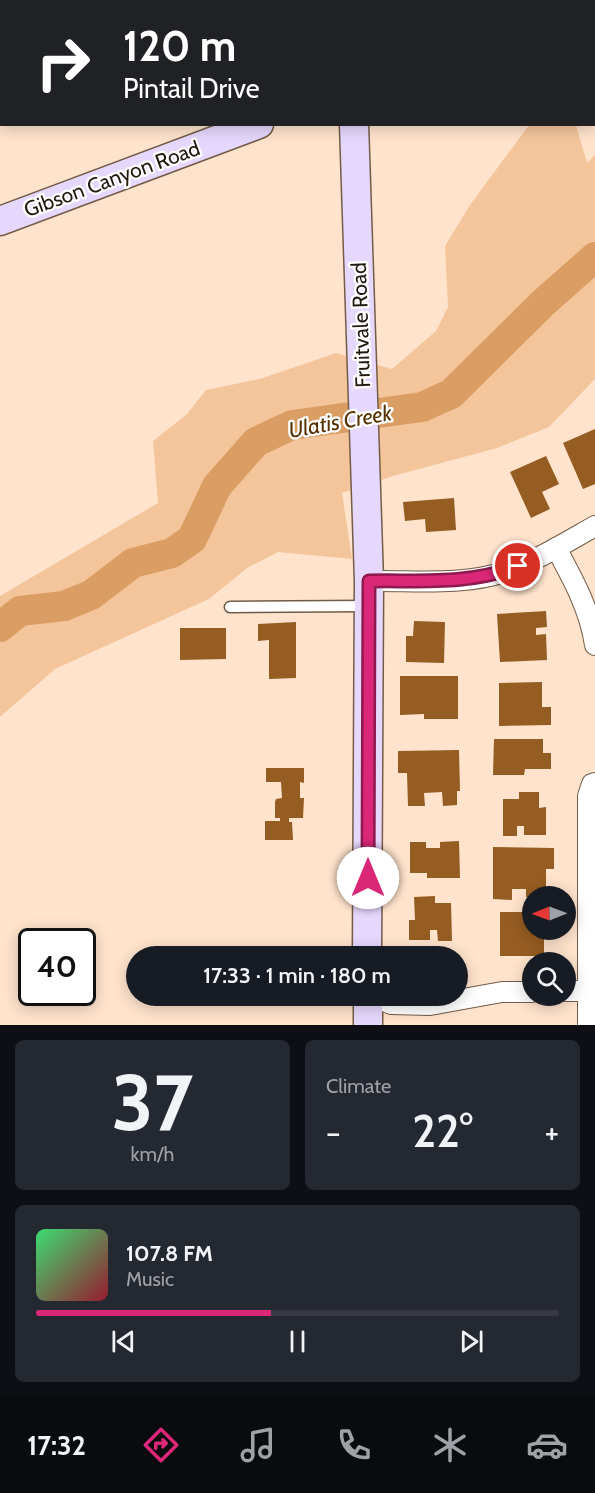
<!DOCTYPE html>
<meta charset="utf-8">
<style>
body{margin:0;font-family:Cabin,sans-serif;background:#242831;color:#f1f3f6;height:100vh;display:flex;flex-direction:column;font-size:22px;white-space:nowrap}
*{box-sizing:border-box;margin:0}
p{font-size:20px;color:#9ea1a6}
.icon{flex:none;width:33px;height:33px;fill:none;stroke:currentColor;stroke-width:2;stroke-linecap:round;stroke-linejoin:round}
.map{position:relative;height:1025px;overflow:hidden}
.details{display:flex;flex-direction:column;gap:15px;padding:15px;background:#0d0f14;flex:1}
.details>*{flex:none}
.top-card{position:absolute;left:0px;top:0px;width:596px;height:126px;box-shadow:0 3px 15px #0003;background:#202124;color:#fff;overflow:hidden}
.needle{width:39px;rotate:269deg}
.controls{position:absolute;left:522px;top:886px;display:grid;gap:12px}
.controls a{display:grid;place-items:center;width:54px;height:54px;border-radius:50%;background:#171b24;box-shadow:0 3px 15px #0003;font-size:30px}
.speed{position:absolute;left:18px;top:928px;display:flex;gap:12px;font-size:30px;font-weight:700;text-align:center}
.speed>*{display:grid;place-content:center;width:78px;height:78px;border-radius:50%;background:#171b24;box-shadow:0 3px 15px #0003;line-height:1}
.speed .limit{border:3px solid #111;border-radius:9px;background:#fff;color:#111}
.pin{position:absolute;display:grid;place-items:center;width:51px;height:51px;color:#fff;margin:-26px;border:3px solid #fff;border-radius:50%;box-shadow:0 2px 6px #0007}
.me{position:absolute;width:66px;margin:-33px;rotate:0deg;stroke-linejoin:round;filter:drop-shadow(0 0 4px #0008)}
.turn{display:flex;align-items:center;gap:21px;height:126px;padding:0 24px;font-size:27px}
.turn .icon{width:78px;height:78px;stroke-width:2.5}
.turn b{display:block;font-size:42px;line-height:51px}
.big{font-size:45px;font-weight:600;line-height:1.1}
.details .widget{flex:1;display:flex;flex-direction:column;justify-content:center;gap:9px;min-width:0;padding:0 21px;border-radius:9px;background:#242831}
.details .dial{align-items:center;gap:0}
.dial b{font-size:78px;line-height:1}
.song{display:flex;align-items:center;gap:18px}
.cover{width:72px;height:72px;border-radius:9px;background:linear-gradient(135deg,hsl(140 70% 55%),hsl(350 70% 35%))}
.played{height:6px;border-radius:3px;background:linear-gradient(90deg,#db2777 45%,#363941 45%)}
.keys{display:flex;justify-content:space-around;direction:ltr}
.heat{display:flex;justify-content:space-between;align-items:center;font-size:33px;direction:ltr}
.details .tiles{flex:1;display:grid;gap:15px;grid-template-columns:1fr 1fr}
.widget:last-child{grid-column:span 2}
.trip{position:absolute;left:126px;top:946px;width:342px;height:60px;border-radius:30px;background:#171b24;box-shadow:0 3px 15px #0003;font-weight:600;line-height:60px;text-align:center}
.menu{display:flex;height:96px;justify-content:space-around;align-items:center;background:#090b0e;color:#9ea1a6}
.menu .icon{width:42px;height:42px}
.menu .selected{color:#db2777}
.menu b{font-size:27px;color:#f1f3f6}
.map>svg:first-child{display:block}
.green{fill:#f4c59b}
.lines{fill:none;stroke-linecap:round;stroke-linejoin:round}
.river{stroke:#da9d64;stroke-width:30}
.building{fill:#965d22}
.lane-casing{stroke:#735c47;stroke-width:13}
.street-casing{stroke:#735c47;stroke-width:22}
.secondary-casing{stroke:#735c47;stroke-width:31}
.lane{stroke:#fff;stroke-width:10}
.street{stroke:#fff;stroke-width:20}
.secondary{stroke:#e6d8fd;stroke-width:28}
.route-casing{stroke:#8e194d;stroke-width:15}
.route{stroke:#db2777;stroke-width:10}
.labels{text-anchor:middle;stroke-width:4.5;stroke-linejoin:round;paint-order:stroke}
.street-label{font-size:21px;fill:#21180f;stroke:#fff}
.water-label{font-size:22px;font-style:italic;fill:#573000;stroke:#fff}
</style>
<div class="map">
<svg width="595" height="1025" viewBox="0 0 595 1025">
<rect width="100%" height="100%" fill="#ffe3cc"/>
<!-- green -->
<polygon class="green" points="529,125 576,125 587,163 595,155 595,379 549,427 497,448 393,476 342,493 352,559 278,552 247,568 209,599 55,669 0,717 0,596 158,503 153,441 187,414 206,390 260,379 336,353 392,369 436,331 448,307 445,246 470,205"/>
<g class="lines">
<!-- river -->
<polyline class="river" points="0,627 20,611 64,606 91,595 133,563 172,553 192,539 217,486 256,442 292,425 422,407 451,394 543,303 595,257"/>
</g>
<!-- building -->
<g class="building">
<polygon points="595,429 595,484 583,489 563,443"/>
<polygon points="546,456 559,484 542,492 550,509 531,518 510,472"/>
<polygon points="454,498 456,530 426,532 425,519 405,521 403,502"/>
<polygon points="546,611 547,627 536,628 536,635 546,634 547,660 500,662 497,614"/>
<polygon points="414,621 445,622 444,663 406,662 406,636 413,636"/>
<polygon points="296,622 296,678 269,679 269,640 258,641 258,624"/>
<polygon points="180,628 226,628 226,659 180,660"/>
<polygon points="400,676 458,676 458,719 424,719 424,714 400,715"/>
<polygon points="542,682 542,707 551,707 551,725 499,726 499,683"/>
<polygon points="494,739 543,739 543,753 551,753 551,769 525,769 524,775 493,775"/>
<polygon points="459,750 460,791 457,791 457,805 443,806 442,792 424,793 425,806 408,806 407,773 398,773 398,751"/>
<polygon points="266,768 304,768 304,783 300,782 300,798 304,798 303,818 289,818 289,822 292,822 293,840 265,840 265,821 280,821 280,818 275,818 275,802 276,799 282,798 281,782 266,782"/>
<polygon points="519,792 539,792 539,808 546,807 546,835 524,835 524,826 517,826 517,836 503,836 503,799 519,799"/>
<polygon points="459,841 460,878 427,878 427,873 410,873 410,842 426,842 426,848 440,848 440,842"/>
<polygon points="493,847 554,848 554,869 546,869 546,897 526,897 526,889 512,889 512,900 493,899"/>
<polygon points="435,896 435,903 451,903 452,941 438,941 437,930 430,930 430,940 409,940 409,920 415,920 414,897"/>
<polygon points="500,912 532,912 532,930 544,930 544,956 500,956"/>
</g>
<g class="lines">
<defs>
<polyline id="lane" points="230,607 367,606"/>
<g id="street">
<path d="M556,548C573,579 590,610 595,645"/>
<path d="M369,581C411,580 463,586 504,572C536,561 565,543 595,526"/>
<polyline points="566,991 595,991"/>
<polyline points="373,996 391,1004 430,1005 502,992 532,992"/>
<polyline points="588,1025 588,796 592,784 595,783"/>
</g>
<g id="secondary">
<polyline points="594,3 595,3"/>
<polyline points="354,124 369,581 367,957"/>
<polyline points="0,221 259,124"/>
<polyline points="368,996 368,1025"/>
</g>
</defs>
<!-- lane casing -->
<use href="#lane" class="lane-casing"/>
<!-- street casing -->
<use href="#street" class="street-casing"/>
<!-- secondary casing -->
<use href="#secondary" class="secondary-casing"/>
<!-- lane -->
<use href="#lane" class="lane"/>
<!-- street -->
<use href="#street" class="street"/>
<!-- secondary -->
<use href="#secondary" class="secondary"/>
</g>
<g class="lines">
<defs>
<path id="route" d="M368,878L369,581C419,580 471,585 518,566"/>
</defs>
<!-- route casing -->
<use href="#route" class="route-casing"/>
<!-- route -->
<use href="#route" class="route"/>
</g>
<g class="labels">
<!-- street labels -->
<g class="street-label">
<text transform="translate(112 179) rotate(-20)" y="7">Gibson Canyon Road</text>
<text transform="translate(361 325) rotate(-92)" y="7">Fruitvale Road</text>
</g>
<!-- water labels -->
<g class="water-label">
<text transform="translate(340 421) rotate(-10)" y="8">Ulatis Creek</text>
</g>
</g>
</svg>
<div class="controls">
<a><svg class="needle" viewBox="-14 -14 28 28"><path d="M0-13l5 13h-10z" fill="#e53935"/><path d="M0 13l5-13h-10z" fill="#9ea1a6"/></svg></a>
<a><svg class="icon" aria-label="search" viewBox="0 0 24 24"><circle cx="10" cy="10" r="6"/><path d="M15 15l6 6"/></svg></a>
</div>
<div class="speed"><div class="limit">40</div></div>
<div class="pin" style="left:518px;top:566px;background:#d93025"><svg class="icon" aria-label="arrive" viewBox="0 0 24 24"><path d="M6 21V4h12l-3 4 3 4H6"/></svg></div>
<svg class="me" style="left:368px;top:878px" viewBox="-20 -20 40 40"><circle r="19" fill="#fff"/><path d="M0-13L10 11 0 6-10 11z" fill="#db2777"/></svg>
<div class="trip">17:33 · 1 min · 180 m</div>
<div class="top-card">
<div class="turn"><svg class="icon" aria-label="right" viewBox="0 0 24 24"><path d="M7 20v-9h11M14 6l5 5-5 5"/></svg><div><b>120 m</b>Pintail Drive</div></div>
</div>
</div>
<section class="details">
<div class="tiles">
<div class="widget dial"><b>37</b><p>km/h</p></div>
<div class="widget"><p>Climate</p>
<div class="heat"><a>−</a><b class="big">22°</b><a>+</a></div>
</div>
<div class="widget">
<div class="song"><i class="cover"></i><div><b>107.8 FM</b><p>Music</p></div></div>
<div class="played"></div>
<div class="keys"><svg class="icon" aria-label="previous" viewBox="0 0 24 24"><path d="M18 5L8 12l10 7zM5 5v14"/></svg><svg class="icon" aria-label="pause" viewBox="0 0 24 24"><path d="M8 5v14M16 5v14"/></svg><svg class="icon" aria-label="next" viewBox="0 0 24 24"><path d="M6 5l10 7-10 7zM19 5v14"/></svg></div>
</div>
</div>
</section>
<nav class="menu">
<b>17:32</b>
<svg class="icon selected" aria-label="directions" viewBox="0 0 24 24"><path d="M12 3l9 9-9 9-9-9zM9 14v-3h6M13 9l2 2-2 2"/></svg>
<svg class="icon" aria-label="music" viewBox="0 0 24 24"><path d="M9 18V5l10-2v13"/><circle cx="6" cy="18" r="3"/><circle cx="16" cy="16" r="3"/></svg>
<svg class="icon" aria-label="phone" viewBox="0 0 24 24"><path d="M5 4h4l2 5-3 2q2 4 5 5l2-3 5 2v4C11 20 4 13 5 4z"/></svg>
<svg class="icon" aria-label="climate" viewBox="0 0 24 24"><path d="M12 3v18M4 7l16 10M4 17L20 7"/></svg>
<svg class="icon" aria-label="car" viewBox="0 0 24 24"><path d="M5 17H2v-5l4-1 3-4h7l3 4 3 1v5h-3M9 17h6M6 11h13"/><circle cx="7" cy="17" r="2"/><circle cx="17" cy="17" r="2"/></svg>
</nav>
